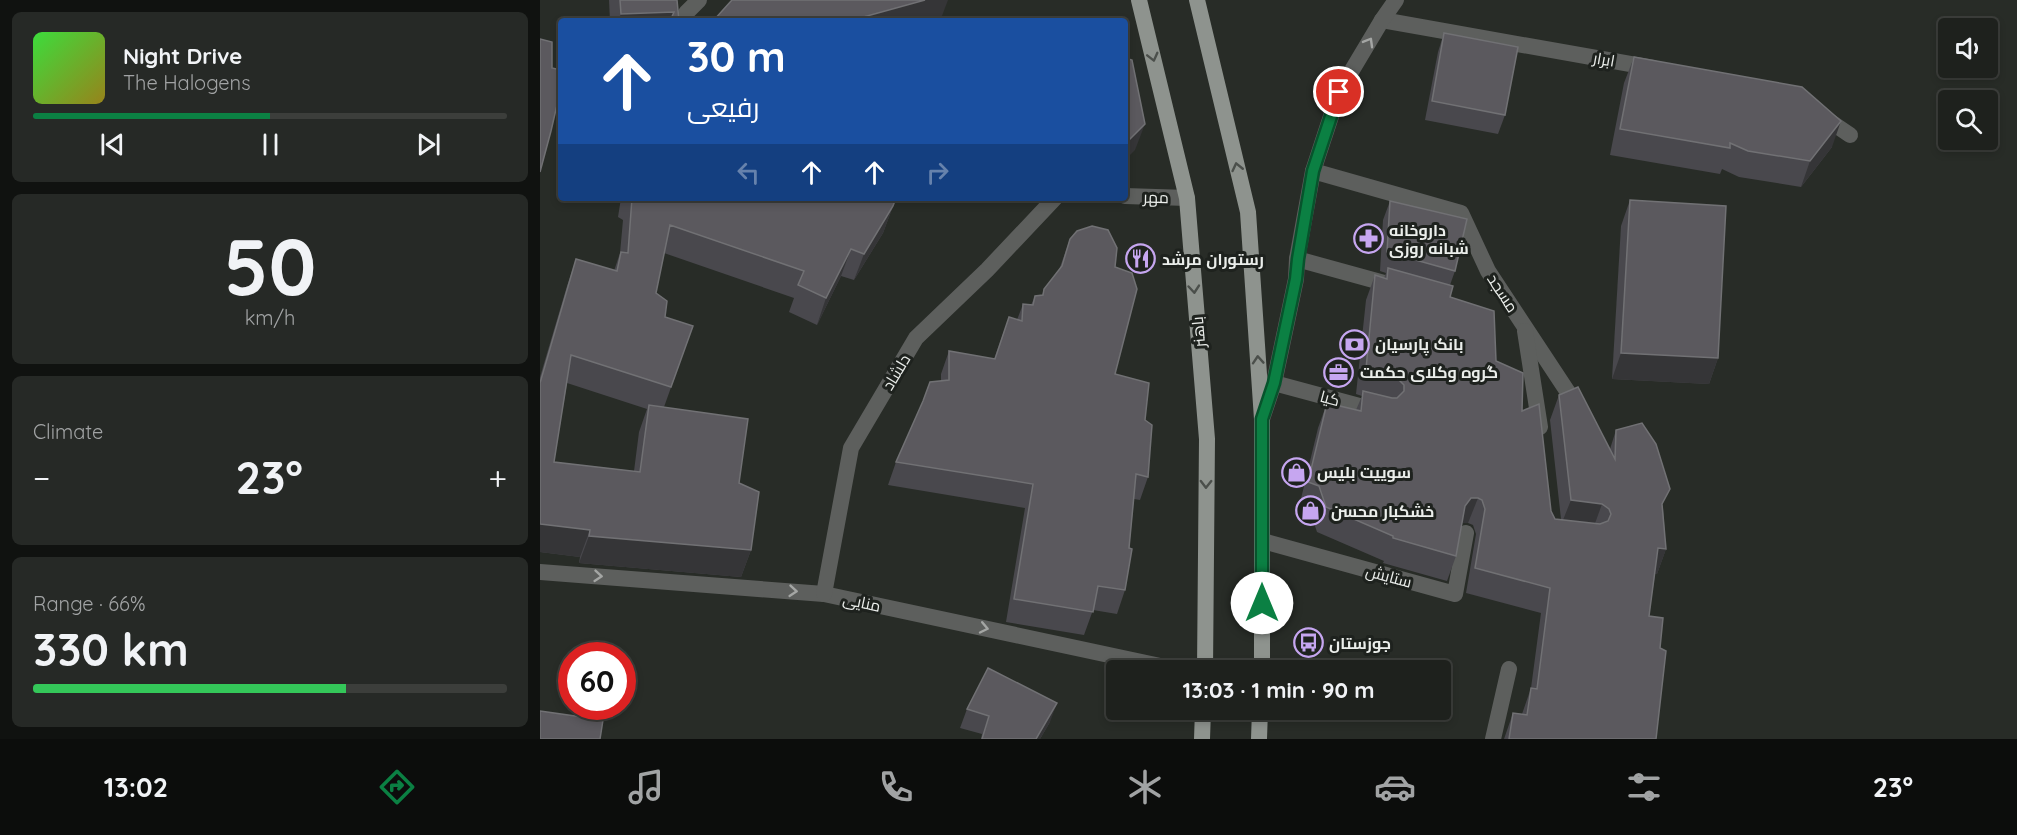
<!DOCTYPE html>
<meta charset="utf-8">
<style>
body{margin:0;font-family:Quicksand,Cairo,sans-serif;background:#262926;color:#f1f3f6;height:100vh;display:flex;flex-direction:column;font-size:22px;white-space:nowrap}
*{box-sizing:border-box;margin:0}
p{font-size:20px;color:#a1a3a4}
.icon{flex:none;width:33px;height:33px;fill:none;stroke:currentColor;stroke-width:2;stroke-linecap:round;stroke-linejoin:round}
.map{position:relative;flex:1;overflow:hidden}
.panel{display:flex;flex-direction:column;gap:12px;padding:12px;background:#101210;width:540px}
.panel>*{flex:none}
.banner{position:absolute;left:18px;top:18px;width:570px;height:183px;border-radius:6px;box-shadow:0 3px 9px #0003,0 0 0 2px #3c3e3b;background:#1a4fa0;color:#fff;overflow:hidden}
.buttons{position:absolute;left:1398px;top:18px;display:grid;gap:12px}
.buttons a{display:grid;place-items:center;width:60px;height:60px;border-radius:6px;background:#1e211d;box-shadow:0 3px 9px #0003,0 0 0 2px #3c3e3b;font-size:30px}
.speed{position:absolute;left:18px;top:642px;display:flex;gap:12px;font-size:30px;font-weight:700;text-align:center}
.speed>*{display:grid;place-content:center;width:78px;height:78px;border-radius:50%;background:#1e211d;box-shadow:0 3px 9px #0003,0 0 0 2px #3c3e3b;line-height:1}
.speed .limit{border:9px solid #d22;background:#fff;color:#111}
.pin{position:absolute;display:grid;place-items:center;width:51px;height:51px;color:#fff;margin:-26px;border:3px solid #fff;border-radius:50%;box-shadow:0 2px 6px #0007}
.me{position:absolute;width:66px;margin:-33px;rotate:0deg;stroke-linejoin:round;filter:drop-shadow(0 0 4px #0008)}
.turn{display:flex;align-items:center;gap:21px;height:126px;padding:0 30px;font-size:27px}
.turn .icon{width:78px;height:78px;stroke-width:2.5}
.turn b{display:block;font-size:42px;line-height:51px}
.lanes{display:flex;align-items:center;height:57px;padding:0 30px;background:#0003;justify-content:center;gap:30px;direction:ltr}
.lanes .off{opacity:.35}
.big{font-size:45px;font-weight:700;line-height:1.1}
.panel .card{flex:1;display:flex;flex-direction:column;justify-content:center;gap:9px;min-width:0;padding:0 21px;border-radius:9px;background:#262926}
.panel .dial{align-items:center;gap:0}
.dial b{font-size:78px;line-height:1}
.song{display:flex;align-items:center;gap:18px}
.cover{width:72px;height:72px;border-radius:9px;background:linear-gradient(135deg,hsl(120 70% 55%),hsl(50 70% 35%))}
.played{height:6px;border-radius:3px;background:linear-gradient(90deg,#0b8043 50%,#3c3e3b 50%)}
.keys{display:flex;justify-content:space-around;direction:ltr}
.heat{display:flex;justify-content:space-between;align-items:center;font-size:33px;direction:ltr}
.charge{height:9px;border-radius:4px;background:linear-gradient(90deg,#34c759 66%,#3c3e3b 0)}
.trip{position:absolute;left:566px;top:660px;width:345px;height:60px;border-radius:6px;background:#1e211d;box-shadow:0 3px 9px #0003,0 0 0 2px #3c3e3b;font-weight:700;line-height:60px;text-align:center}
.menu{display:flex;height:96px;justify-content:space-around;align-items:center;background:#0c0d0c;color:#a1a3a4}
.menu .icon{width:42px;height:42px}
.menu .selected{color:#0b8043}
.menu b{font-size:27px;color:#f1f3f6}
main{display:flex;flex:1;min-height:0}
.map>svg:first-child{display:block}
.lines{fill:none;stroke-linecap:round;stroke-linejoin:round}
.service{stroke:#5d5f5d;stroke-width:16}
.minor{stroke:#5d5f5d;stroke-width:16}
.primary{stroke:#8e938e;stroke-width:16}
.wall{fill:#49484d;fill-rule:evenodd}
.shaded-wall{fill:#353537}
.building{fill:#5b595e;stroke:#717174;stroke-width:1.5}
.oneway{stroke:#a4a6a4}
.oneway2{stroke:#4b4f4b}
.route-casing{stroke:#07532c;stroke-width:15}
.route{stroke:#0b8043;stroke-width:10}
.labels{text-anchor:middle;stroke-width:6;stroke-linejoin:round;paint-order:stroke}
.street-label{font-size:16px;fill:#ebeeeb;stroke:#1e221e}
.poi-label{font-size:16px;font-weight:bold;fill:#ebeeeb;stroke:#1e221e;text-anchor:start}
</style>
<main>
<section class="panel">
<div class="card">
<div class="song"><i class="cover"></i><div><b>Night Drive</b><p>The Halogens</p></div></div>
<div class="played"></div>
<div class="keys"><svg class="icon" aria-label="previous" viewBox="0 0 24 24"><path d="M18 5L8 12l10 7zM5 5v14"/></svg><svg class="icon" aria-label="pause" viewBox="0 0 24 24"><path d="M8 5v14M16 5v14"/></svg><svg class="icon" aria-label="next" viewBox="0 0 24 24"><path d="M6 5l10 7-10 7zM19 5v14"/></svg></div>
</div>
<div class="card dial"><b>50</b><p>km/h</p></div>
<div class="card"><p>Climate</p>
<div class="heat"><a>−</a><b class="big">23°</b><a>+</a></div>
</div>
<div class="card"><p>Range · 66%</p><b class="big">330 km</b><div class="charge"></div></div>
</section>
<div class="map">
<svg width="1477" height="739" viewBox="0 0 1477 739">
<rect width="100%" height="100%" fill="#282c27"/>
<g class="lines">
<!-- service -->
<g class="service">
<polyline points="773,171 921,213 948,271 1039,409"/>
<polyline points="757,259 855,286"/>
<polyline points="985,331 1000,427"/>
<polyline points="734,383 838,411"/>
<polyline points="723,541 915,594 926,533"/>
<polyline points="953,739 969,669"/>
</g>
<!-- minor -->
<g class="minor">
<polyline points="842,20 1113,68"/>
<polyline points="146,21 146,13 159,0"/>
<polyline points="1282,116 1310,135"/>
<polyline points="585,196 647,198"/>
<polyline points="722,419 734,383 756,279 757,259 773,171 799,92 842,20 856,0"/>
<polyline points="0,572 284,594 639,670"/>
<polyline points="284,594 311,448 376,338 447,270 515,198"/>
</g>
<!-- primary -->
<g class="primary">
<polyline points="599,0 647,198 667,439 665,670"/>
<polyline points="657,0 708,212 722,419 722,670"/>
<polyline points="662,739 663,710"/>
<polyline points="719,739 720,710"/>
</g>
</g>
<!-- wall -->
<g class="wall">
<polygon points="69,0 137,0 139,21 70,21"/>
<polygon points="904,33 965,115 958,134 885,120 898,52"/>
<polygon points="1094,57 1292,147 1261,187 1199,177 1182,169 1180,174 1070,155 1084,83"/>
<path d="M81,198H356L343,233L314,280L301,276L277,325L249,312L254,298L124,253L116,293L125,317L153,326L124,407L199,483L211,550L201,577L39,563L40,557L0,552V377L27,286L36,259L74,271L80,253L83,220L78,217ZM27,383L107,409L99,432L94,471L14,462Z"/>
<polygon points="1090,200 1178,358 1169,384 1072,379 1081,226"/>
<polygon points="850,201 915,271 910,285 910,297 956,361 982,411 1011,511 1015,519 1021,519 1010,420 1019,395 1070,449 1076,430 1123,508 1126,549 1117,574 1115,574 1109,616 1120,648 1116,739 964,739 973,713 982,714 991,688 1001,613 926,593 936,534 933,525 928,523 922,523 916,556 907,581 843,563 844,561 777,532 770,511 759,507 778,428 787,403 816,410 822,396 816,394 826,300 835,275 844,278 846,273 840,271 843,220"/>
<polygon points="530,239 575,267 575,374 605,420 608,477 600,500 594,499 585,590 577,614 553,610 544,635 466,622 485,508 348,485 356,462 380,410 390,382 401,381 401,374 409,351 454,359 469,317 477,320 483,304 491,305 495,296 502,295 504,289 519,270"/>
<polygon points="427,709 510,722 500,739 441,739 442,734 420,728"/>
</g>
<!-- shaded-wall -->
<g class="shaded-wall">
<polygon points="385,0 408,0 400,21 309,21"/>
<polygon points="134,12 131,21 78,21 81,14"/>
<polygon points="1301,121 1292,147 1261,187 1270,161"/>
<polygon points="605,124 595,150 585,160 585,144"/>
<polygon points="353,206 343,233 314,280 324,254"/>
<polygon points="311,249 301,276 277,325 286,298"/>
<polygon points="1081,353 1178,358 1169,384 1072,379"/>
<polygon points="931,498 938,498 928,523 922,523 925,506"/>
<polygon points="1031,500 1062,504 1053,529 1021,525"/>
<polygon points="0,524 50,530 40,557 0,552"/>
<polygon points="49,536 211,550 201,577 39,563"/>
<polygon points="1118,548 1126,549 1117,574 1109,573"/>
<polygon points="517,703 510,722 500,739 496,739"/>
</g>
<!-- building -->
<g class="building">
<polygon points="80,0 137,0 139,21 130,21 134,12 81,14"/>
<polygon points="192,0 385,0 309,21 173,21"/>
<polygon points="904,33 978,47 965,115 892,101"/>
<polygon points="0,39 12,42 12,68 21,70 21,88 11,131 0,172"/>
<polygon points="1094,57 1262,87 1301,121 1270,161 1208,151 1190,143 1190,148 1080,129"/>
<polygon points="585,58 592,60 605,124 585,144"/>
<polygon points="92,198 356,198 353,206 324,254 311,249 286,298 258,285 264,271 130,225 116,293 127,301 125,317 153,326 131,387 31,355 14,462 100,472 109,405 208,419 199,483 219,492 211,550 49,536 50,530 0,524 0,383 36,259 77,271 81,252 88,253"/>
<polygon points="1090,200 1186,206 1178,358 1081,353"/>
<polygon points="850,201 927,219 915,271 847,252"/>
<polygon points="552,226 568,230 577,248 575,267 592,273 597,289 575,374 609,383 605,420 612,425 608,477 596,474 589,548 592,549 585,590 558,586 553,612 474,599 493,484 356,462 383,401 390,382 409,380 409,351 455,359 469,317 482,321 483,304 493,305 495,296 503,295 504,289 522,266 530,239 537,231"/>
<polygon points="848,268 913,286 910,297 954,311 956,361 983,373 982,411 999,404 1011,511 1015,519 1060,524 1068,521 1071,514 1069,509 1062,504 1031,500 1019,395 1038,387 1075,459 1076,430 1102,423 1116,444 1130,489 1122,504 1126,549 1118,548 1109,616 1123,618 1120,648 1126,651 1116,739 969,739 973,713 987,715 991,688 997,689 1010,588 935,568 945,509 942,500 938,498 931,498 925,506 916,556 853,538 853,536 786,507 779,486 768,482 787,403 821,411 823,391 852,398 857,398 864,391 864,385 857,378 826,369 835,275 847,279"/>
<polygon points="448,668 517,703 496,739 442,739 449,716 427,709"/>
<polygon points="0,711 63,720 60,739 0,739"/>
</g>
<!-- one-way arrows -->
<defs><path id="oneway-chevron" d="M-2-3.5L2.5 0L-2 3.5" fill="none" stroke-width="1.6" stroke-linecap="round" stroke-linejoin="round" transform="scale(1.5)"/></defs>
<g class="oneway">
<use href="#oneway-chevron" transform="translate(829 42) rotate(-60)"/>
<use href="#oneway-chevron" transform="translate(58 576) rotate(5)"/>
<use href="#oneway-chevron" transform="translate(253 591) rotate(5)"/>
<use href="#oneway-chevron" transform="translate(444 628) rotate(12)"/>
</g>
<g class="oneway2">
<use href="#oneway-chevron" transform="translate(613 57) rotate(76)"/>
<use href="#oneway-chevron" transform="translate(697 167) rotate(-103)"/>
<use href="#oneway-chevron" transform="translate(654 289) rotate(85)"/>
<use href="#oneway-chevron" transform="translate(718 360) rotate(-94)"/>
<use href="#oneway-chevron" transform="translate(666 484) rotate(91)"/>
</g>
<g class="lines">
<defs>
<polyline id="route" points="722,603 722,419 734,383 756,279 758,259 773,171 799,92"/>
</defs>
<!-- route casing -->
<use href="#route" class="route-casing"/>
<!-- route -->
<use href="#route" class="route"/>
</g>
<!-- icons -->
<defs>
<symbol id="pharmacy-ring" viewBox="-11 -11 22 22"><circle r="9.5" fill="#1e221e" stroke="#c6a6f0" stroke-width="1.5"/><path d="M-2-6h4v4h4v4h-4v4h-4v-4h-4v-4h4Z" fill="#c6a6f0"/></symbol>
<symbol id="restaurant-ring" viewBox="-11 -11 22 22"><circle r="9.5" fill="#1e221e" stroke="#c6a6f0" stroke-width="1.5"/><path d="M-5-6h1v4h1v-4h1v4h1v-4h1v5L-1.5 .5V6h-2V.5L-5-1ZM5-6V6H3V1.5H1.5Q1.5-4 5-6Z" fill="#c6a6f0"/></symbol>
<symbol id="bank-ring" viewBox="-11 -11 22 22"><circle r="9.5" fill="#1e221e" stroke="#c6a6f0" stroke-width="1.5"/><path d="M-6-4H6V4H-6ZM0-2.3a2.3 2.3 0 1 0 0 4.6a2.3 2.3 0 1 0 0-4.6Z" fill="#c6a6f0"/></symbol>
<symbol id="office-ring" viewBox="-11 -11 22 22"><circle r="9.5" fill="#1e221e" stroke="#c6a6f0" stroke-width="1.5"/><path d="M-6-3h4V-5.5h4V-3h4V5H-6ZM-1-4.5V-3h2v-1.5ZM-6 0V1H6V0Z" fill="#c6a6f0"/></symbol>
<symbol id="shop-ring" viewBox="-11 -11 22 22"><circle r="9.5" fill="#1e221e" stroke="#c6a6f0" stroke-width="1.5"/><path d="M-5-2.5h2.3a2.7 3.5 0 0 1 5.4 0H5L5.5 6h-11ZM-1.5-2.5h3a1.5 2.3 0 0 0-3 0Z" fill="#c6a6f0"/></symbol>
<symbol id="bus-ring" viewBox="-11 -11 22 22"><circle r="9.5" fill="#1e221e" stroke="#c6a6f0" stroke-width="1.5"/><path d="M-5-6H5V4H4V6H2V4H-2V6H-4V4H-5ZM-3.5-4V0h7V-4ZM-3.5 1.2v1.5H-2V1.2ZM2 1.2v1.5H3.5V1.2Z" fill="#c6a6f0"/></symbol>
</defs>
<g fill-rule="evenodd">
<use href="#pharmacy-ring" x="812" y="222" width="33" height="33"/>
<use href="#restaurant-ring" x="584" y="242" width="33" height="33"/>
<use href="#bank-ring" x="798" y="328" width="33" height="33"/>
<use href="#office-ring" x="782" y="356" width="33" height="33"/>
<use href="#shop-ring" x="740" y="456" width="33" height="33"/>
<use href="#shop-ring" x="754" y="494" width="33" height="33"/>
<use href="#bus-ring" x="752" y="626" width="33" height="33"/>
</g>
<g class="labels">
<!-- street labels -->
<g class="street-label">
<text transform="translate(1064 59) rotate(10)" y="6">ابرار</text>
<text transform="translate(616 197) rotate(1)" y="6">مهر</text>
<text transform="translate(963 293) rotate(57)" y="6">مسجد</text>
<text transform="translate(658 332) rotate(-95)" y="6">باهنر</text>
<text transform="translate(356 372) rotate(-59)" y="6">دلشاد</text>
<text transform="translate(790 398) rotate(15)" y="6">کیا</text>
<text transform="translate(849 576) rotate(15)" y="6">ستایش</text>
<text transform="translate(322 602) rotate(12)" y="6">منایی</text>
</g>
<!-- poi labels -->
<g class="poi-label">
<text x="849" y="236">داروخانه<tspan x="849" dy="18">شبانه روزی</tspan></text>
<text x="622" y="265">رستوران مرشد</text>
<text x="835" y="350">بانک پارسیان</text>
<text x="820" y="378">گروه وکلای حکمت</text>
<text x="777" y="478">سوییت بلیس</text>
<text x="791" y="517">خشکبار محسن</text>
<text x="789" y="649">جوزستان</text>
</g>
</g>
</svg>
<div class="buttons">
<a><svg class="icon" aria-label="sound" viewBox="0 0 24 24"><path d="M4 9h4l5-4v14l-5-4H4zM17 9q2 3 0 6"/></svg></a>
<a><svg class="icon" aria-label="search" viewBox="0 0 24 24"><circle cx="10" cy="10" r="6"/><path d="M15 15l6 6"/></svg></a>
</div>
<div class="speed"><div class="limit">60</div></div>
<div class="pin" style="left:799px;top:92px;background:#d93025"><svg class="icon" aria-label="arrive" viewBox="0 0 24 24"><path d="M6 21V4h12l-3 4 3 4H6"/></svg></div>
<svg class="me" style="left:722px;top:603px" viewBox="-20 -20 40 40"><circle r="19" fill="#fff"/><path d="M0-13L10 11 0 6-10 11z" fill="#0b8043"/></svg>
<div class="trip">13:03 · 1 min · 90 m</div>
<div class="banner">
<div class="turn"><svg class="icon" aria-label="ahead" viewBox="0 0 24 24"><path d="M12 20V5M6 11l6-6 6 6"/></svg><div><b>30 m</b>رفیعی</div></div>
<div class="lanes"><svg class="icon off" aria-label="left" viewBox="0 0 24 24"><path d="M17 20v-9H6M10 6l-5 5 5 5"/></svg><svg class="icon" aria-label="ahead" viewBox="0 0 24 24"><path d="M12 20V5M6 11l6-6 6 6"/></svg><svg class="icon" aria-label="ahead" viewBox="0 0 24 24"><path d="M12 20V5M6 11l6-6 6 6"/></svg><svg class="icon off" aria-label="right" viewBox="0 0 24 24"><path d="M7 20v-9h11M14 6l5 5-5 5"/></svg></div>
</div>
</div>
</main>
<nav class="menu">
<b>13:02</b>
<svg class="icon selected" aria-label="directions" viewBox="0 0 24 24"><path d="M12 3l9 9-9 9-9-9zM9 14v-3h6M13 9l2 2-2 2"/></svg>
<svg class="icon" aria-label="music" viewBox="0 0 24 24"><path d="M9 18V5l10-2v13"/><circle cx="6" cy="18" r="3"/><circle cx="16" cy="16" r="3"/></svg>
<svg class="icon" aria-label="phone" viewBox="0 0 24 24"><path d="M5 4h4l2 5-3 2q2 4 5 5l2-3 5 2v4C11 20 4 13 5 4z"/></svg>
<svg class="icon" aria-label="climate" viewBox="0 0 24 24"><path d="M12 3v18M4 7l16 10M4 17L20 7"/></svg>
<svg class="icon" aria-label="car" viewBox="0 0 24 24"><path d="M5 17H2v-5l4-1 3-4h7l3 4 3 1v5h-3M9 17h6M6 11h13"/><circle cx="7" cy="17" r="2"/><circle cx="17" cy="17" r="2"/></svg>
<svg class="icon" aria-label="filters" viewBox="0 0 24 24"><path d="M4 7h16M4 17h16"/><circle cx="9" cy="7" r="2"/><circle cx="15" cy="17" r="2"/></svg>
<b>23°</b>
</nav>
